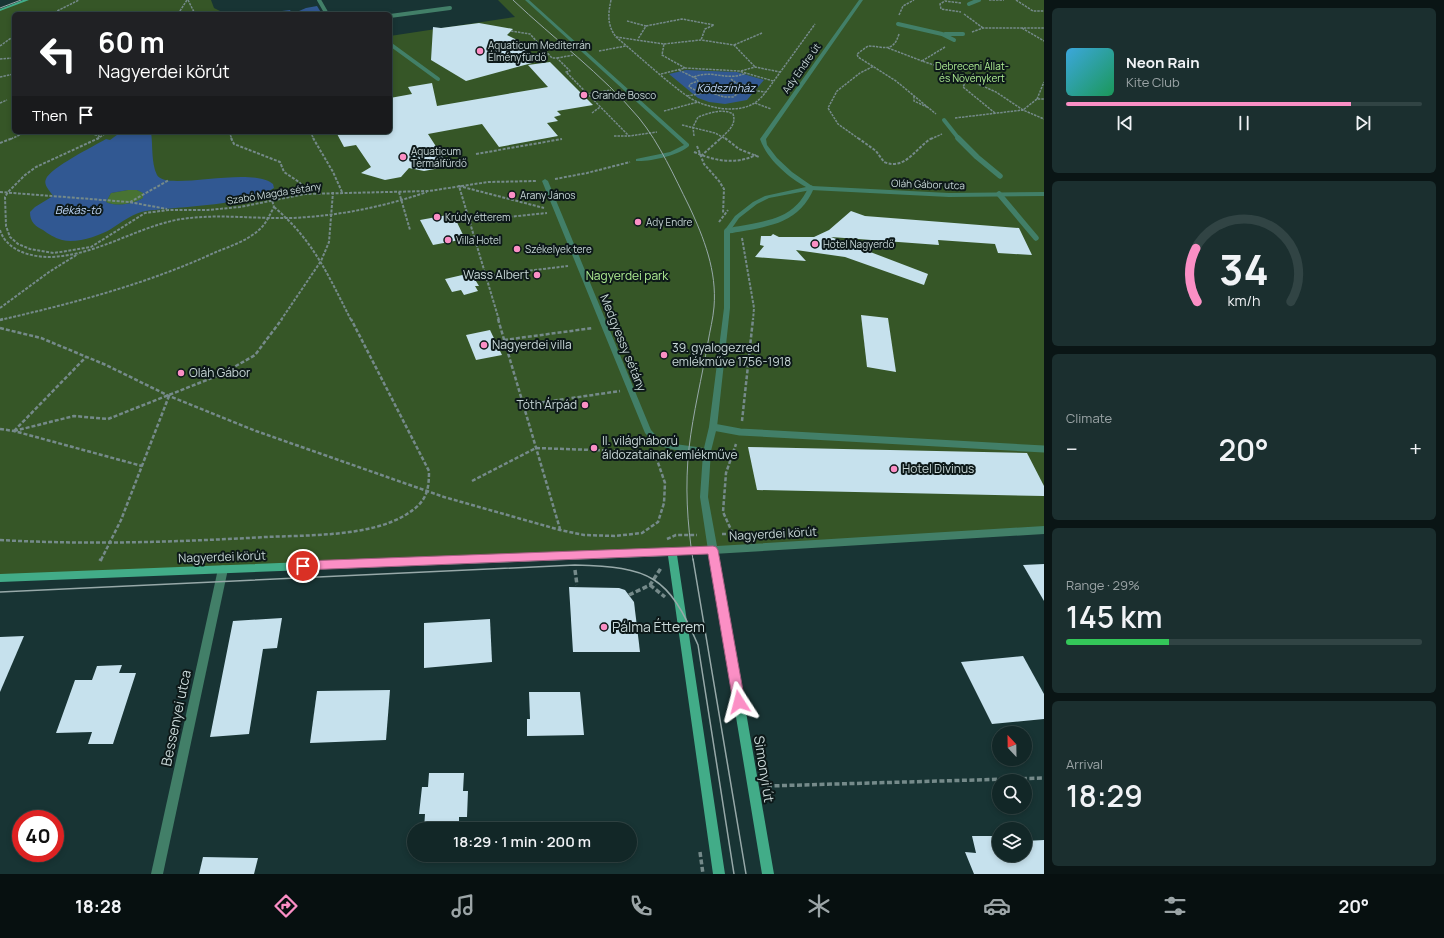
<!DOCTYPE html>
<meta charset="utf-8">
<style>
body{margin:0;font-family:Manrope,sans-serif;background:#1b2f2f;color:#f1f3f6;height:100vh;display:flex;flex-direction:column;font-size:15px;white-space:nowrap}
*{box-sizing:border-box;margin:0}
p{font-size:13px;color:#9ca5a7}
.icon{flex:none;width:22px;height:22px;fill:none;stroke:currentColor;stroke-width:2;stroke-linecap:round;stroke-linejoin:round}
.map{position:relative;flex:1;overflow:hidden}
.details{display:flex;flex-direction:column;gap:8px;padding:8px;background:#0a1515;width:400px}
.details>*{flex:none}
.guide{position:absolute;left:12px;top:12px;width:380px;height:122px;border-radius:6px;box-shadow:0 2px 6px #0003,0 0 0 1px #314444;background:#202124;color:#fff;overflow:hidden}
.needle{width:26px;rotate:338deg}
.tools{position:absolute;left:992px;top:726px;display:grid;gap:8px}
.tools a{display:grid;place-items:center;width:40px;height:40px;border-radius:50%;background:#122727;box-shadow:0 2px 6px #0003,0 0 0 1px #314444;font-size:20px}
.speed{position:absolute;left:12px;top:810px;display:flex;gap:8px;font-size:20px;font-weight:700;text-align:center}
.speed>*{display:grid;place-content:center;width:52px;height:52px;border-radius:50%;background:#122727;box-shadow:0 2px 6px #0003,0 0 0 1px #314444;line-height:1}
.speed .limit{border:6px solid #d22;background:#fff;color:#111}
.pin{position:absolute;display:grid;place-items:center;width:34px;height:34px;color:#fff;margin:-17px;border:2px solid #fff;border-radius:50%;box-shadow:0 1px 4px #0007}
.me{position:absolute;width:44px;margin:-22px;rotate:351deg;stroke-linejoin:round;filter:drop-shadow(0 0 3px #0008)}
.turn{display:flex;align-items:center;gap:14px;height:84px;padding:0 20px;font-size:18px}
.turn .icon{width:52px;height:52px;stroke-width:2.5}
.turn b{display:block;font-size:28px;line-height:34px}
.then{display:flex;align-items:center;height:38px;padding:0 20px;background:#0003;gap:8px;font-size:15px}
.big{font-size:30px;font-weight:600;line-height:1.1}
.details .widget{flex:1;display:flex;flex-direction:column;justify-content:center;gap:6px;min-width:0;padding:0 14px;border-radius:6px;background:#1b2f2f}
.details .dial{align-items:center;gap:0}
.dial svg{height:104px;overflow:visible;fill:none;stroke:#314444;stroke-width:7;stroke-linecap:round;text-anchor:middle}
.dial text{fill:#f1f3f6;stroke:none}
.song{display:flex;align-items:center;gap:12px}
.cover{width:48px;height:48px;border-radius:6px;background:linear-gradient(135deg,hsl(200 70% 55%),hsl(150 70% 35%))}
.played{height:4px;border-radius:2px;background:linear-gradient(90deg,#fb8fc5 80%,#314444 80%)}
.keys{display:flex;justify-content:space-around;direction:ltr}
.heat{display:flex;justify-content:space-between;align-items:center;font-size:22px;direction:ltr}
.charge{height:6px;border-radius:3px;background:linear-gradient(90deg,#34c759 29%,#314444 0)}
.trip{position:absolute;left:407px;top:822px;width:230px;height:40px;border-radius:20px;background:#122727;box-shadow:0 2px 6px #0003,0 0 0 1px #314444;font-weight:600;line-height:40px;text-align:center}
.tab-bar{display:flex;height:64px;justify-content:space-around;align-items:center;background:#071010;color:#9ca5a7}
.tab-bar .icon{width:28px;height:28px}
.tab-bar .current{color:#fb8fc5}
.tab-bar b{font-size:18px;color:#f1f3f6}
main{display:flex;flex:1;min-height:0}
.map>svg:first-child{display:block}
.green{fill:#365627}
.forest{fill:#487333}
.water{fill:#315892;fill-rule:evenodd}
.building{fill:#c6e1ed}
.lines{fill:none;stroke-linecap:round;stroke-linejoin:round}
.path-far3{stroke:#758a8a;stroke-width:1.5;stroke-dasharray:2.5 1;stroke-linecap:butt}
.path-far2{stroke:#758a8a;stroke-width:2;stroke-dasharray:3 1.5;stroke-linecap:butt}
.path-far1{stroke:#758a8a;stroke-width:2.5;stroke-dasharray:4 2;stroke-linecap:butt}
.path{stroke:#758a8a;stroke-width:3.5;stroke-dasharray:5 2.5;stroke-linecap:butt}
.lane-far2{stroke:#427f68;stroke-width:4}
.lane-far1{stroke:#427f68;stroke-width:5.5}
.lane{stroke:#427f68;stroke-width:7}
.street{fill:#427f68;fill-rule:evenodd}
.secondary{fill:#42ac88;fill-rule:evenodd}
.tram-far1{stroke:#97a9a9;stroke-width:1}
.tram{stroke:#97a9a9;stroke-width:1.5}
.route{fill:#fb8fc5;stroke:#a35d80}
.poi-dot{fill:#fb8fc5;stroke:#0d1919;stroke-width:1.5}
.labels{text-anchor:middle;stroke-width:4;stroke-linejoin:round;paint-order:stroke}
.far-poi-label{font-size:10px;fill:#c8d7d7;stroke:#0d1919;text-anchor:start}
.far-park-label{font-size:10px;fill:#afee93;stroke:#0d1919}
.far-street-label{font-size:10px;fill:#c8d7d7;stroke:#0d1919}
.far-water-label{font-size:11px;font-style:italic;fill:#c1d8fa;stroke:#0d1919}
.poi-label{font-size:12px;fill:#c8d7d7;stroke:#0d1919;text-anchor:start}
.park-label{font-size:12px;fill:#afee93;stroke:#0d1919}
.street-label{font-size:12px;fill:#c8d7d7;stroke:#0d1919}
.near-poi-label{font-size:14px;fill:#c8d7d7;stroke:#0d1919;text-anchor:start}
.near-street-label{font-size:14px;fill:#c8d7d7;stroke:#0d1919}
</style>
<main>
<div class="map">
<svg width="1044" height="874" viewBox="0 0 1044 874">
<rect width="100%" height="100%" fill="#183434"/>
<!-- green -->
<polygon class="green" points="27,0 211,0 214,8 226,14 14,14 14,132 390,132 390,36 515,17 498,0 1044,0 1044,530 736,548 0,578 0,10"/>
<!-- forest -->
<path class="forest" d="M128,190H137L144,193L143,198C133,204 117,207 106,202L111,193Z"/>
<!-- water -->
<g class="water">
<polygon points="317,6 322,14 275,14 274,12 290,10 292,14 306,8"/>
<polygon points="686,70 737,72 764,80 747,100 725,104 709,102 698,98 669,74"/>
<path d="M121,132H151C153,145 151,163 157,175C166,192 250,165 273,184L274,188C245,206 181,206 146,211C133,213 122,222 111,229C99,236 76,244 62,240C55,238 48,234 43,230C35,226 30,222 30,212L35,207L53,196C50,191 43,185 46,179C50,168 94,146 106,139L110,140ZM128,190H137L143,193V198C133,204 117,207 106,202L111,193Z"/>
</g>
<!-- building -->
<g class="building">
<polygon points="479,23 513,29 507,35 527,45 532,63 466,81 431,60 433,27 441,28"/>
<polygon points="550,62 593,105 557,111 561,115 554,117 558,121 547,123 558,136 499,147 482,124 428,134 446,162 440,168 424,171 409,168 401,177 385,180 361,173 371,167 356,145 344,147 336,132 390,132 390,98 412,94 408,87 432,83 437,106 548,87 528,65"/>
<polygon points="851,211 865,216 1019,228 1032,255 998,253 995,244 938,240 939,245 831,237 928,274 924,285 845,257 796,250 806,261 755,257 764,246 760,245 761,236 771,236 773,234 779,237 814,237 829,230"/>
<polygon points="453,214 465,239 433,245 420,220"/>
<polygon points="471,273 479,286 475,286 478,291 464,295 461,290 452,292 445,279"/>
<polygon points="861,315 888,318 896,372 867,367"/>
<polygon points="490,330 502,355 476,360 466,335"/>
<polygon points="748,447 1027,453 1044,486 1044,496 757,490"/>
<polygon points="1044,564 1044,601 1023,565"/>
<polygon points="569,587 619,588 625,590 634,602 640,652 573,652"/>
<polygon points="282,618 277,648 263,649 249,734 210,737 233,621"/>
<polygon points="490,619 492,662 424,668 424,623"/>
<polygon points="24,636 0,692 0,637"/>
<polygon points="1023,656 1044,694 1044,719 992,724 961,662"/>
<polygon points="122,665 119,673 136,673 113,744 88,744 92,732 56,733 75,680 92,680 97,666"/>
<polygon points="390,690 386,740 310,743 317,691"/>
<polygon points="529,692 580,692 584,735 527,736 527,719 530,719"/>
<polygon points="429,773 464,773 463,791 468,791 467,817 459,817 459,829 424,829 425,814 419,814 422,787 428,787"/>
<polygon points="972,836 999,836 999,855 1025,855 1025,841 1044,840 1044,874 974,874 965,852 976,853"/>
<polygon points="203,857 258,858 254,874 199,874"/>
</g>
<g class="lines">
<!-- path-far3 -->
<g class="path-far3">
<polyline points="188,0 195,14"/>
<path d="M611,0C608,14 607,25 616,37C639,56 662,78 687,96C704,108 738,115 756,102C764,96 770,86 776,78C789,60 802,42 815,24"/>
<polyline points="989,0 1004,0"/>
<polyline points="1016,0 1033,11 1044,11"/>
<polyline points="961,3 945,1 940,4 941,9 961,12"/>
<polyline points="51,14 79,0"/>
<polyline points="178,14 187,0"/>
<polyline points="964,14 983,28"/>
<polyline points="899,15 903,6 914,0"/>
<polyline points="627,21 646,26 638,39"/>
<polyline points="646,26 682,19 714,25 705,29 701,40"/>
<polyline points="1022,28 1044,41"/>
<polyline points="511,31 530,34 552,58 557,58 570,71 566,72 629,136"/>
<polyline points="972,32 983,28 1044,28"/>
<path d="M899,34C893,54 883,46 868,46L857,54L858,57L896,81L936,114"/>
<polyline points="616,37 664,44 662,55 685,68"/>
<polyline points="664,44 701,40 734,45 755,67"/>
<polyline points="734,45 762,33"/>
<polyline points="0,46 14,36"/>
<polyline points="945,47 922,61 949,70 967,79"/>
<polyline points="888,48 922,61"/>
<polyline points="599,51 626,46"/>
<polyline points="557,58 574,55"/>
<polyline points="0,59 14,58"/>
<polyline points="679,70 697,79 698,81 690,84 689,87 701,93"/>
<polyline points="741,71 755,67 780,72"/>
<polyline points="661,74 685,68 739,71 773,81"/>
<polyline points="0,77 14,74"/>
<path d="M694,77C713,69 727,82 746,73"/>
<polyline points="731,79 736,83 750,86 751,90"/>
<polyline points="586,94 611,90"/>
<polyline points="687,96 709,92 724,97 733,97 740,92 751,90 765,92"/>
<polyline points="914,96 914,101 927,107"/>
<polyline points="1037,99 1044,82"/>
<polyline points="0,103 7,100"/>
<polyline points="755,103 771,109"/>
<polyline points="664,111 698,102"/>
<polyline points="592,113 600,107"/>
<polyline points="995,113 963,87 967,79 996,92 1023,110 1037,99 1044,99"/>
<polyline points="955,118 1023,110 1044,119"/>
<polyline points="682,125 715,133 726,139"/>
<polyline points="88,132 101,137"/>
<polyline points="229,132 232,139"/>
<polyline points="310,132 314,139"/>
<polyline points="614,136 629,136 657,132"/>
<path d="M694,136L693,127L698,117C709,113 723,108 733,114C737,125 727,132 720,139"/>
<polyline points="11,139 26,132"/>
<polyline points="97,139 108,132"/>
<polyline points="859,139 838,124 828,108 837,91 860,73 874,66"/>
<polyline points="931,139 942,134"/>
</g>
<!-- path-far2 -->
<g class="path-far2">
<polyline points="99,138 36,167 25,175 8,192 5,197 6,226 10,237 18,244 30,249 54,253 91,247 145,213 169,210 208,210 240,207 305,194 429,191 488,182 536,181"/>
<polyline points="231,138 234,144 280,162 284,172 299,182 305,189 305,194"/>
<polyline points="313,138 333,172 342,192"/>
<polyline points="725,138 739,149 759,157"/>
<path d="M858,138L876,151L884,162C906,171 916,147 932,138"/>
<polyline points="0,143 13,138"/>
<polyline points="697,146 704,164 719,181 724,189 723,214"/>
<path d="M694,152C715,161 735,165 756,155"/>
<polyline points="476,154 562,139"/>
<polyline points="701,156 721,138"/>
<polyline points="555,179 587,173 630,162"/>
<polyline points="0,192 129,202 167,209"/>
<polyline points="399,192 410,230"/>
<polyline points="130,202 169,180"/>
<path d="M274,207C314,241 328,275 351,320"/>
<polyline points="469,221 547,213"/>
<polyline points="719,222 728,210"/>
<path d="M0,230C6,250 30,257 49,257C95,256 133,229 176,220C213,213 253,219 291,218C338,216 383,207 427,192"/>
<polyline points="742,238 754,308 753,320"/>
<polyline points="485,276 568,266"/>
<polyline points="0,308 49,272 78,254"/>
<path d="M0,320C74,303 147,284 216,252C231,246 249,240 261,228C267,222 270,214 274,207L272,200"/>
<polyline points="281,320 321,261 329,242 333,192"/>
<polyline points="499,320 459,186 544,208"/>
</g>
<!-- path-far1 -->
<g class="path-far1">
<polyline points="498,319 560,529"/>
<polyline points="0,320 3,319"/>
<polyline points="0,328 41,338 106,365 169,396 256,431 444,497 560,530 584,535 615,536 642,533 658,522 664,503 665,483 655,454"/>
<polyline points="504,340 593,328"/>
<polyline points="524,405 620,391"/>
<polyline points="742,421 753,319"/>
<polyline points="0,429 14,431 142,466"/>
<polyline points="14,431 74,416 108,419 222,374 255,355 282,319"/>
<polyline points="14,431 86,357"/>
<polyline points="472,481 536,448 650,452"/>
<polyline points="722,534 733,534 723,512 726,473 736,444"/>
<polyline points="667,539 676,535 697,535"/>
<path d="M0,540C89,545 177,542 266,537C307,535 371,537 407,514C426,502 429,492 429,471L351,319"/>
<polyline points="101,560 121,520 169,396"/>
</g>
<!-- path -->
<g class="path">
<polyline points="100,561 101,559"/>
<polyline points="575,570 577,585"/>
<polyline points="650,585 665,597"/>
<polyline points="629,595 650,585 661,568"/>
<polyline points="767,786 1044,778"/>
<polyline points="700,852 703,874"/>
</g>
<!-- lane-far2 -->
<g class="lane-far2">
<polyline points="319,0 327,14"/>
<polyline points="969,4 979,0"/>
<polyline points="390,16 450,8"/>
<polyline points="898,24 942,34 954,40"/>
<polyline points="945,34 963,34"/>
<polyline points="390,44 438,79"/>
<polyline points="944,120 959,139"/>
</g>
<!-- lane-far1 -->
<g class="lane-far1">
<polyline points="958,138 977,157 1000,176"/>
<polyline points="999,194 1036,238"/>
<path d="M727,231C761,225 796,224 811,188"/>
</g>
<!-- lane -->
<polyline class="lane" points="713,427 740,432 1044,449"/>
<!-- street -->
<g class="street">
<path d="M525,0H529L689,144V146C680,155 649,162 636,161V159L670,152L684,145Z"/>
<path d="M859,0H863L766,139L767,145L777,158L792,172L812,186L949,193L1044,192V196L949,197L811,190L769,198L757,204L739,218L730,231V308L717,427L711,451L708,497L717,546L1044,526V534L713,554L710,553L708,550L700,497L703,453L675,450L655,445L645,433L542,181L545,179L548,181L651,430L661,441L675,444L704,448L709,427L724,308V231L735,216L753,202L765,196L806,187C788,177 767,159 760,139Z"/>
<polygon points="223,565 226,566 228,569 163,874 151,874 218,569 220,566"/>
</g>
<!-- secondary -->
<g class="secondary">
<polygon points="23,0 29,0 0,11 0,9"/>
<polygon points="713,546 716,547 718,550 774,874 762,874 709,554 677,555 725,874 713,874 668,556 0,582 0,574"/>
</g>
<!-- tram-far1 -->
<g class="tram-far1">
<path d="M513,0C554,39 602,74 639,118C660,144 674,176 689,206C704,238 717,271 714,307C713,319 710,330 708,342C702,377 693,413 689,448C685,485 687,523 693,560"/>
<polyline points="0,8 21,0"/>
</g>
<!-- tram -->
<g class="tram">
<polyline points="693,559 746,874"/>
<path d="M0,592L575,565C650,567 668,575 698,645L734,874"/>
</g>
</g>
<!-- route -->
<polygon class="route" points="713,546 716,547 718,550 745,702 743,707 739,708 735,707 733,702 708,554 303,570 299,569 297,566 299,562 303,561"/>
<!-- markers -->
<g class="poi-dot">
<circle cx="480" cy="51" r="4"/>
<circle cx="584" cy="95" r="4"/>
<circle cx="403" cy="157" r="4"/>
<circle cx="512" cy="195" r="4"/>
<circle cx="437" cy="217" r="4"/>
<circle cx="638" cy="222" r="4"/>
<circle cx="448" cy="240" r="4"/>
<circle cx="815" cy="244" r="4"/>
<circle cx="517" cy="249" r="4"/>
<circle cx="537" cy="275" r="4"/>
<circle cx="484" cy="345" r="4"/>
<circle cx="664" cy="355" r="4"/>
<circle cx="181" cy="373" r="4"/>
<circle cx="585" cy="405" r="4"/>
<circle cx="594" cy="448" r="4"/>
<circle cx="894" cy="469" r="4"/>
<circle cx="604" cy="627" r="4"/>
</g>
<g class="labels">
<!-- far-poi labels -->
<g class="far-poi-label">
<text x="488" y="49">Aquaticum Mediterrán<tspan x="488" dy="12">Élményfürdő</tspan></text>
<text x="592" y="99">Grande Bosco</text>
<text x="411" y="155">Aquaticum<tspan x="411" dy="12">Termálfürdő</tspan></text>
<text x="520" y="199">Arany János</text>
<text x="445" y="221">Krúdy étterem</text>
<text x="646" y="226">Ady Endre</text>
<text x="456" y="244">Villa Hotel</text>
<text x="823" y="248">Hotel Nagyerdő</text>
<text x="525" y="253">Székelyek tere</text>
</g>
<!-- far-park labels -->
<g class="far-park-label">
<text x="972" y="70">Debreceni Állat-<tspan x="972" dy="12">és Növénykert</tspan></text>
</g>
<!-- far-street labels -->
<g class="far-street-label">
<text transform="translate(801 68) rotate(-55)" y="4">Ady Endre út</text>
<text transform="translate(928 184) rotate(2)" y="4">Oláh Gábor utca</text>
<text transform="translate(274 193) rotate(-9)" y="4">Szabó Magda sétány</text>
</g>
<!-- far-water labels -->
<g class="far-water-label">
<text x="726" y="92">Ködszínház</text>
<text x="78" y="214">Békás-tó</text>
</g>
<!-- poi labels -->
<g class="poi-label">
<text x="529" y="279" text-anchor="end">Wass Albert</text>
<text x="492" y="349">Nagyerdei villa</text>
<text x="672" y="352">39. gyalogezred<tspan x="672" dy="14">emlékműve 1756-1918</tspan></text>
<text x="189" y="377">Oláh Gábor</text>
<text x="577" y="409" text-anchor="end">Tóth Árpád</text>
<text x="602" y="445">II. világháború<tspan x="602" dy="14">áldozatainak emlékműve</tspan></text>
<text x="902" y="473">Hotel Divinus</text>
</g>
<!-- park labels -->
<g class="park-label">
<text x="627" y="280">Nagyerdei park</text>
</g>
<!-- street labels -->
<g class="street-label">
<text transform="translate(623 343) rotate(68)" y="4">Medgyessy sétány</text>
<text transform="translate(773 534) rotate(-3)" y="4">Nagyerdei körút</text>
<text transform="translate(222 557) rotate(-2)" y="4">Nagyerdei körút</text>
</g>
<!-- near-poi labels -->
<g class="near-poi-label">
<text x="612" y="632">Pálma Étterem</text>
</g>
<!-- near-street labels -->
<g class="near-street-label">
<text transform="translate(176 718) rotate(-78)" y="5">Bessenyei utca</text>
<text transform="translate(764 769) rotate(81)" y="5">Simonyi út</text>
</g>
</g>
</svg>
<div class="tools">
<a><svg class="needle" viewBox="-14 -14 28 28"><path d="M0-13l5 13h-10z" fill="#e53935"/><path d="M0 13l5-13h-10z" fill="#9ca5a7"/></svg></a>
<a><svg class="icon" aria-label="search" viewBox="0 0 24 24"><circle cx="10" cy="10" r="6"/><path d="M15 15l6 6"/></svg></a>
<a><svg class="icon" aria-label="layers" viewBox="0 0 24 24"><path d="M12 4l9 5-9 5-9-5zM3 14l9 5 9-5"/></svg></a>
</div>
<div class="speed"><div class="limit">40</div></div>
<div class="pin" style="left:303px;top:566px;background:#d93025"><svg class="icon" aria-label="arrive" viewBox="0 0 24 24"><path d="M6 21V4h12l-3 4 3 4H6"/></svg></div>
<svg class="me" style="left:739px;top:702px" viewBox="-20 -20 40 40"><path d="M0-17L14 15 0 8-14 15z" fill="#fb8fc5" stroke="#fff" stroke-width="4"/></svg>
<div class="trip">18:29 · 1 min · 200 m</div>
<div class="guide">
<div class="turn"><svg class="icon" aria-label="left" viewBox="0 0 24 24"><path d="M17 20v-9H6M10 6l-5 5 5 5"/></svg><div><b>60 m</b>Nagyerdei körút</div></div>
<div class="then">Then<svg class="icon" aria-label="arrive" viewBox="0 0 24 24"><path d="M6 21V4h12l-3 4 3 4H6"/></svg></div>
</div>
</div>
<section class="details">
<div class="widget">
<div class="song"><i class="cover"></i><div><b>Neon Rain</b><p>Kite Club</p></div></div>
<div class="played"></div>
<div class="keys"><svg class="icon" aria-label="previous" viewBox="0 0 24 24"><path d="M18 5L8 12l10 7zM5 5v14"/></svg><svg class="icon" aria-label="pause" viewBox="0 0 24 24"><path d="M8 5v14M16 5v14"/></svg><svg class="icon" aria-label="next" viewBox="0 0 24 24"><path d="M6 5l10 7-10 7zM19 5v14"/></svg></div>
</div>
<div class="widget dial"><svg viewBox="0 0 100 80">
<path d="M14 69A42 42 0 1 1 86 69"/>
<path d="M14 69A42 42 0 0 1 13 28" stroke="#fb8fc5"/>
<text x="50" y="56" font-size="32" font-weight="700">34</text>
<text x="50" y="72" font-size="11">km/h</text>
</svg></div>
<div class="widget"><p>Climate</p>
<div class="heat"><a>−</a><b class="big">20°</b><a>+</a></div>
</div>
<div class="widget"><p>Range · 29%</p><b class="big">145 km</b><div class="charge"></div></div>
<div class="widget"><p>Arrival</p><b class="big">18:29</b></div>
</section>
</main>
<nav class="tab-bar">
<b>18:28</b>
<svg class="icon current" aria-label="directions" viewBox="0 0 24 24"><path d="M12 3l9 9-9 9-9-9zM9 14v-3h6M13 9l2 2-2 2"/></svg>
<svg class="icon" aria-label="music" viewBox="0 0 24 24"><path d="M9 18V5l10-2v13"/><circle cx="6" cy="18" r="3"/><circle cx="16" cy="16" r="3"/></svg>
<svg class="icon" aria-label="phone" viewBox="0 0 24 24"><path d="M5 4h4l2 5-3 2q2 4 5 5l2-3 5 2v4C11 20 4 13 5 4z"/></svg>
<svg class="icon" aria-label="climate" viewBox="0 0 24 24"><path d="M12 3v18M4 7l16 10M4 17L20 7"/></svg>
<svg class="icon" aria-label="car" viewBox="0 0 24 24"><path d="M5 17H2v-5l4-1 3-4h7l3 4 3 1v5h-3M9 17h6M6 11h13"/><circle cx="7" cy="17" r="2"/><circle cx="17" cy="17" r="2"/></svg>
<svg class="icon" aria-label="filters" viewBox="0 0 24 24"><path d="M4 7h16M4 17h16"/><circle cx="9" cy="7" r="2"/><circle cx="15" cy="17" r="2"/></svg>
<b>20°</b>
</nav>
